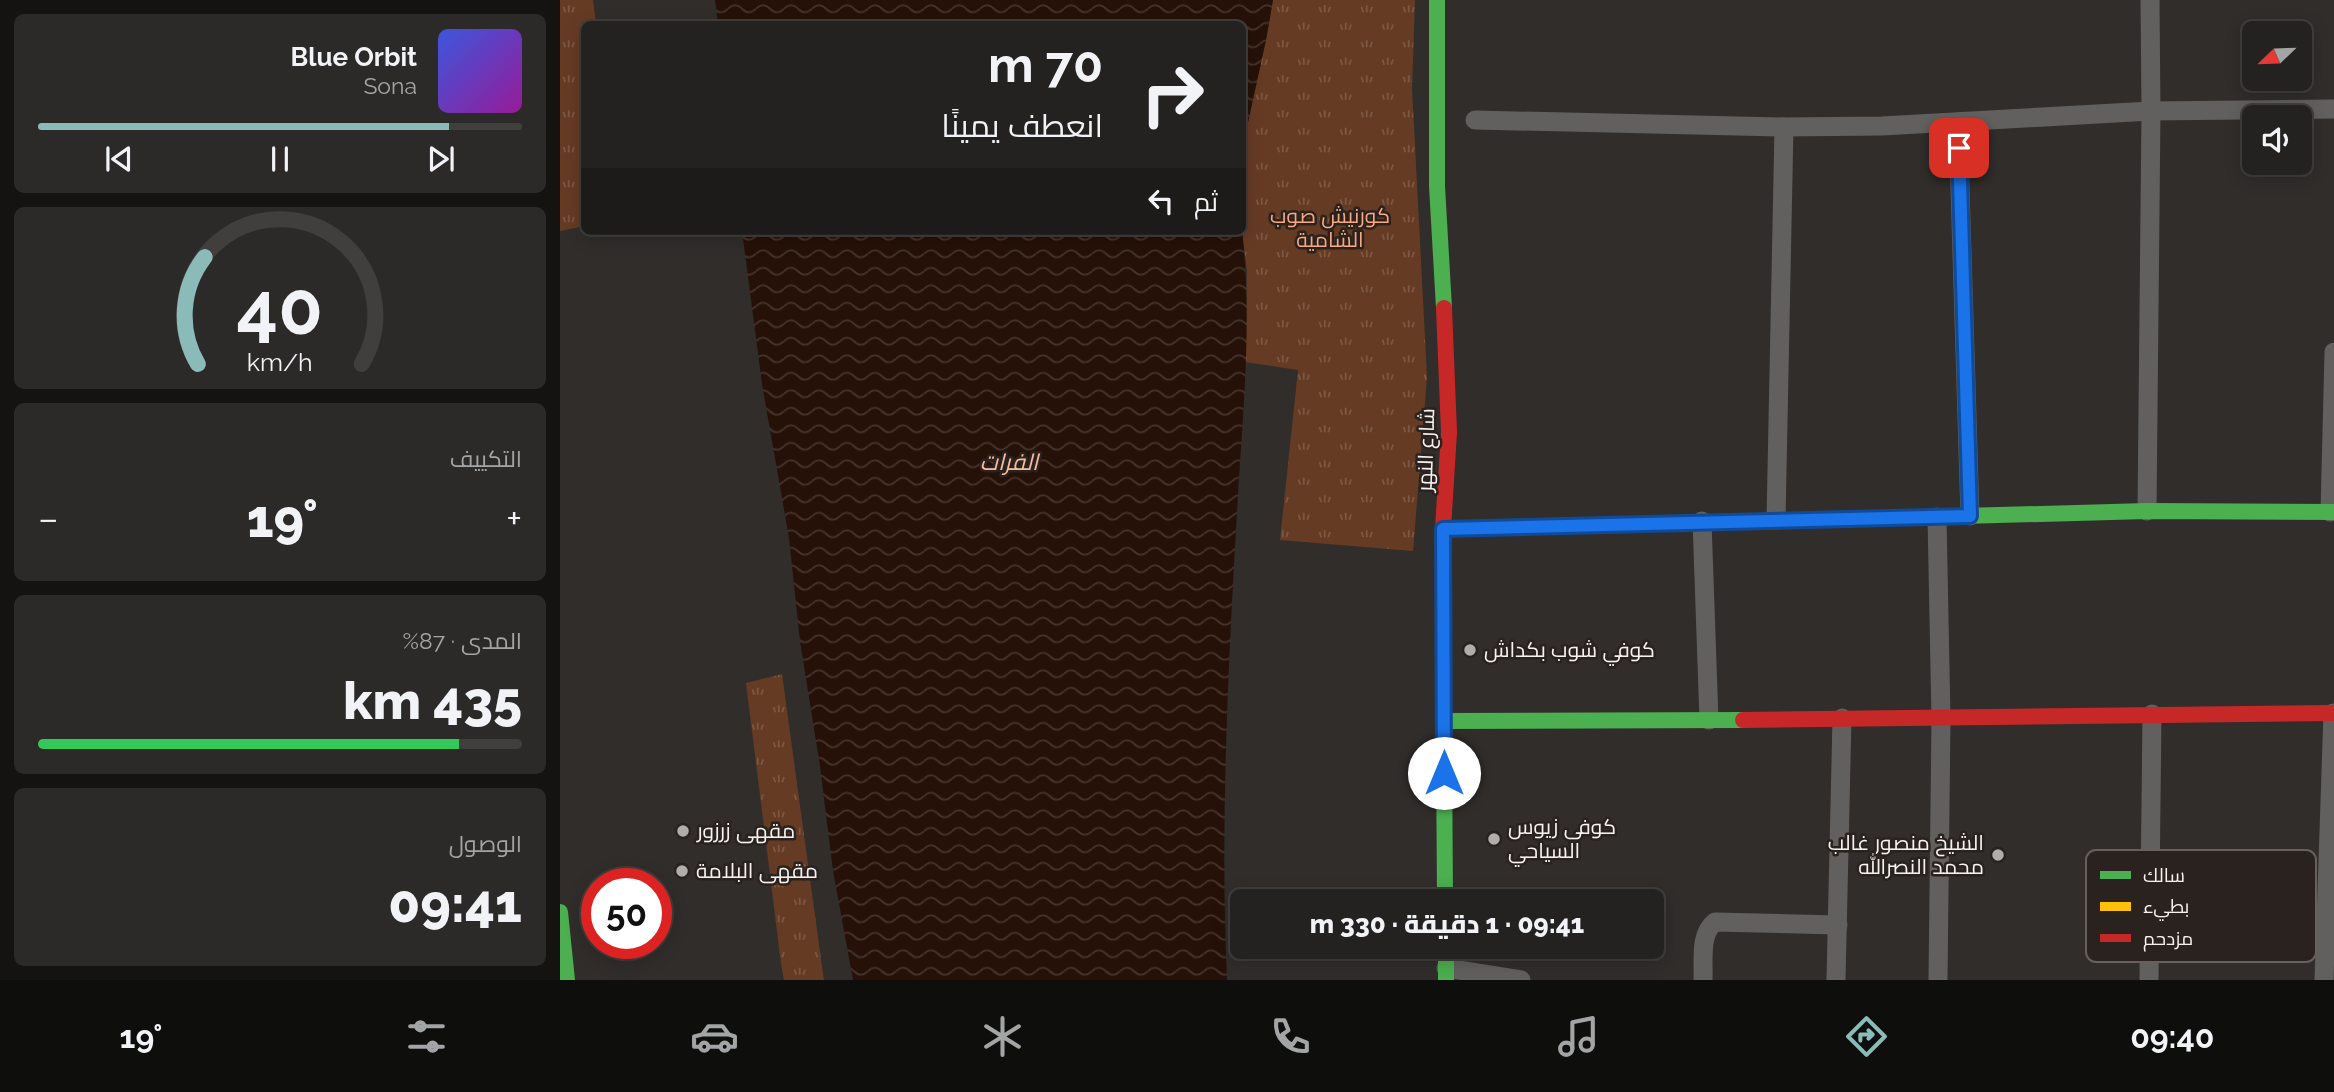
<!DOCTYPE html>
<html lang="ar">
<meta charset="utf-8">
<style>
body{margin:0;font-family:Raleway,Cairo,sans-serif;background:#2c2a29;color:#f1f3f6;direction:rtl;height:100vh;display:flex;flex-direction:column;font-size:26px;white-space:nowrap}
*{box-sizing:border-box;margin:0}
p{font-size:23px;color:#a3a4a5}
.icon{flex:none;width:38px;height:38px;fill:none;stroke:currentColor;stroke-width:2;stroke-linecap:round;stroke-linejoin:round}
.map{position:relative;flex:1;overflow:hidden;direction:ltr}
.drawer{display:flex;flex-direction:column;gap:14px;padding:14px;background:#141312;width:560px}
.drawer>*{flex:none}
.hud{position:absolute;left:21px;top:21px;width:665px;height:214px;border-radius:10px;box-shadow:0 4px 18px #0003,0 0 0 2px #413f3e;direction:rtl;background:#242220;color:#f1f3f6;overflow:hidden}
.needle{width:46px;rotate:247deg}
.tools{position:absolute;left:1682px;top:21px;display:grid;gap:14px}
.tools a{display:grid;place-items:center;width:70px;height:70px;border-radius:10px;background:#242220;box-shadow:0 4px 18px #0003,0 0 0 2px #413f3e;font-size:35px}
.speed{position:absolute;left:21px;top:868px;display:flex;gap:14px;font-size:35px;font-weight:700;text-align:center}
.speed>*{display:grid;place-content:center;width:91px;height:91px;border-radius:50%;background:#242220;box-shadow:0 4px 18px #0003,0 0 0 2px #413f3e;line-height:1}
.speed .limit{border:10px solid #d22;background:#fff;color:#111}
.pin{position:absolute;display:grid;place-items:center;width:60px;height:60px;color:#fff;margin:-30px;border-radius:14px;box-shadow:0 4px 10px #0006}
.me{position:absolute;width:77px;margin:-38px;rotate:0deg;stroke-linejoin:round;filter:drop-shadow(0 0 5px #0008)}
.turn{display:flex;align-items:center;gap:24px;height:147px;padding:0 28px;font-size:32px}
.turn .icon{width:91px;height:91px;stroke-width:2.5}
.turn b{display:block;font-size:49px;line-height:60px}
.then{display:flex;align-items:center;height:66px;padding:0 28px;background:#0003;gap:14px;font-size:26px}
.big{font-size:52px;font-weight:800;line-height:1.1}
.drawer .tile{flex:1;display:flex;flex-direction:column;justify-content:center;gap:10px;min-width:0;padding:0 24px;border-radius:10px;background:#2c2a29}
.drawer .dial{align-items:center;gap:0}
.dial svg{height:182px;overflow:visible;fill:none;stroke:#413f3e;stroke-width:7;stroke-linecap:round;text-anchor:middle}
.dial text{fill:#f1f3f6;stroke:none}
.song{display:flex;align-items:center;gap:21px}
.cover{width:84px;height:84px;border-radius:10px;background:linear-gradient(135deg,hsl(230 70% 55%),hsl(300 70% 35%))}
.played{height:7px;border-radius:4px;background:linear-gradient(90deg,#8bbbb9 85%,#413f3e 85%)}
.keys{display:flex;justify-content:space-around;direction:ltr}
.heat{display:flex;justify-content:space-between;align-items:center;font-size:38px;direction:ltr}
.charge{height:10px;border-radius:5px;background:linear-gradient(90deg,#34c759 87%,#413f3e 0)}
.trip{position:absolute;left:670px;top:889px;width:434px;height:70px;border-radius:10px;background:#242220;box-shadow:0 4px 18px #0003,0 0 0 2px #413f3e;font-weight:800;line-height:70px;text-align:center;direction:rtl}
.menu{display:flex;height:112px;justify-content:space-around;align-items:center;background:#0e0e0d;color:#a3a4a5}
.menu .icon{width:49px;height:49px}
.menu .current{color:#8bbbb9}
.menu b{font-size:32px;color:#f1f3f6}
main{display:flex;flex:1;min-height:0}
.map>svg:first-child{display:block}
.park{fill:url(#park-tufts)}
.water{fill:url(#water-waves)}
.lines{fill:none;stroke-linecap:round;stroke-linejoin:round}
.street{stroke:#62605e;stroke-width:19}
.fast{stroke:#4caf50;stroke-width:16}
.slow{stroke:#ffc107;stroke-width:16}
.jam{stroke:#c62828;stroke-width:16}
.route-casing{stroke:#114b97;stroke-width:18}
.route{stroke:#1a73e8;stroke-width:12}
.poi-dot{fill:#b1adab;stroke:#29221f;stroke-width:2.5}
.labels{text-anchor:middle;stroke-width:5;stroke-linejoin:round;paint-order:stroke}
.park-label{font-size:21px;fill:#faa87e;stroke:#29221f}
.street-label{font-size:21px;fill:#f7f2f0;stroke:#29221f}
.poi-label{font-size:21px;fill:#f7f2f0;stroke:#29221f;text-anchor:start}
.water-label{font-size:23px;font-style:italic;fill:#fabc9d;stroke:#29221f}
.key{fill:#29221f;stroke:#67605e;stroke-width:2}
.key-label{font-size:19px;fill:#f7f2f0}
</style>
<main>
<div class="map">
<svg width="1774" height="980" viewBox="0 0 1774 980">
<defs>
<pattern id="park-tufts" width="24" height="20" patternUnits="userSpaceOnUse" patternTransform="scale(1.75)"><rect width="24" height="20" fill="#663b24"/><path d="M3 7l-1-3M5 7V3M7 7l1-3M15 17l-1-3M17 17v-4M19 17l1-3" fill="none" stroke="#7d5844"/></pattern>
<pattern id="water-waves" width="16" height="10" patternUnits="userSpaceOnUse" patternTransform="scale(1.75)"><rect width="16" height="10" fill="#251107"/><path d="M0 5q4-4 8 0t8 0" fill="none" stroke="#45342b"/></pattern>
</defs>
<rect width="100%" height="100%" fill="#302d2b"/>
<!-- park -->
<g class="park">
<polygon points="0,0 33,0 36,24 24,24 24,226 0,231"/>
<polygon points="713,0 855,0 852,88 867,377 853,551 720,540 738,370 685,362 687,271 682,231 683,145 706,40"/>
<polygon points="222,674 263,974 264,980 224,980 221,963 186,683"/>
</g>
<!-- water -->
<g class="water">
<polygon points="155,0 713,0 706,40 683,145 682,24 158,24"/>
<path d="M182,231H682C693,324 682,419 677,512C668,668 660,824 667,980H293L273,871L260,766L240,641L229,538L202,384Z"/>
</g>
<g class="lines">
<!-- street -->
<g class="street">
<polyline points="915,120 1224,127 1322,126 1591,111 1774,109"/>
<polyline points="1398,122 1410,516"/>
<polyline points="1587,511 1591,111 1590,0"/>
<polyline points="1770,512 1774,352"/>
<polyline points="1377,517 1381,719 1378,980"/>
<polyline points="1216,520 1224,127"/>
<polyline points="1142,521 1149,720"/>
<polyline points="886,968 961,980"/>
<path d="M1143,980C1144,962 1139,934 1155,922L1278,925"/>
<polyline points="1276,980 1282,718"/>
<polyline points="1589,980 1592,714"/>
<polyline points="1764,980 1773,713"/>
</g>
<!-- fast -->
<g class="fast">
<polyline points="877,0 877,186 884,308"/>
<polyline points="1330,518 1587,511 1774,512"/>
<polyline points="884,721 1183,720"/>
<polyline points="884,745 885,901"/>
<polyline points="0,912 7,980"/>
<polyline points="886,947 886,980"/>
</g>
<!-- slow -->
<polyline class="slow" points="883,529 1330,518"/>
<!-- jam -->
<g class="jam">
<polyline points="884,308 889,432 883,529 884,745"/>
<polyline points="1183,720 1774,713"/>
</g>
</g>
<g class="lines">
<defs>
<polyline id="route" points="884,773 883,529 1410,516 1399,148"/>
</defs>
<!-- route casing -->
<use href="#route" class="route-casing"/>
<!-- route -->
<use href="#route" class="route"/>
</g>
<!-- markers -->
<g class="poi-dot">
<circle cx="910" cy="650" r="7"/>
<circle cx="123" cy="831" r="7"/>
<circle cx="934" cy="839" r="7"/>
<circle cx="1438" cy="855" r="7"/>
<circle cx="122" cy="871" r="7"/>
</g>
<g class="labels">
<!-- park labels -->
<g class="park-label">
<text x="770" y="223">كورنيش صوب<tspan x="770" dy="24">الشامية</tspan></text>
</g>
<!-- street labels -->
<g class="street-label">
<text transform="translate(866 450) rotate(-88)" y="7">شارع النهر</text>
</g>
<!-- poi labels -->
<g class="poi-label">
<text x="924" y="657">كوفي شوب بكداش</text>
<text x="948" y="834">كوفي زيوس<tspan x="948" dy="24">السياحي</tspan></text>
<text x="137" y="838">مقهى زرزور</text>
<text x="1424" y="850" text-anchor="end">الشيخ منصور غالب<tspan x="1424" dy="24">محمد النصرالله</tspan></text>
<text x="136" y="878">مقهى البلامة</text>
</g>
<!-- water labels -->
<g class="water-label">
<text x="449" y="470">الفرات</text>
</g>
</g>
<!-- legend -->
<rect x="1526" y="850" width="230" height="112" rx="10" class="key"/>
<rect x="1540" y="871" width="31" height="8" fill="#4caf50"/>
<rect x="1540" y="902" width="31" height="9" fill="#ffc107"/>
<rect x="1540" y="934" width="31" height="8" fill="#c62828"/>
<g class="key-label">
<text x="1583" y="882">سالك</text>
<text x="1583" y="913">بطيء</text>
<text x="1583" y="945">مزدحم</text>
</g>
</svg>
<div class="tools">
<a><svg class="needle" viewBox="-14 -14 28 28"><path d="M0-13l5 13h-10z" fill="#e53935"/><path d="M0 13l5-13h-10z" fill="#a3a4a5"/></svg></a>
<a><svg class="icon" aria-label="sound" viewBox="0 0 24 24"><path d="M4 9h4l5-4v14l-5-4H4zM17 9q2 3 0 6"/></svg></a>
</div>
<div class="speed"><div class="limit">50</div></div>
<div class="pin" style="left:1399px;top:148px;background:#d93025"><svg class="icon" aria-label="arrive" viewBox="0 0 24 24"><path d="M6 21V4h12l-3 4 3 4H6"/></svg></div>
<svg class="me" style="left:884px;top:773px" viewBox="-20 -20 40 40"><circle r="19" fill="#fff"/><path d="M0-13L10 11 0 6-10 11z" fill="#1a73e8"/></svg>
<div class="trip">09:41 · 1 دقيقة · 330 m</div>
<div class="hud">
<div class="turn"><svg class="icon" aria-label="right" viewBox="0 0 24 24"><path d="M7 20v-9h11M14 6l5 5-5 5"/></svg><div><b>70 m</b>انعطف يمينًا</div></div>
<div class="then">ثم<svg class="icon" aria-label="left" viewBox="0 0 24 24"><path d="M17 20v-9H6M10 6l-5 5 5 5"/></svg></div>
</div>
</div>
<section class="drawer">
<div class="tile">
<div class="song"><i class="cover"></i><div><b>Blue Orbit</b><p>Sona</p></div></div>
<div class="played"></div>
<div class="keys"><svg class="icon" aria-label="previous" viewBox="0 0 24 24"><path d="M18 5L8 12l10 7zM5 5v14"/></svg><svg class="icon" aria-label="pause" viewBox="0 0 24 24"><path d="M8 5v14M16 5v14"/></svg><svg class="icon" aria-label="next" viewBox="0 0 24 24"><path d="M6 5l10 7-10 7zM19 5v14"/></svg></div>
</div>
<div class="tile dial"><svg viewBox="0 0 100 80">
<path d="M14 69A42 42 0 1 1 86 69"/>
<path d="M14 69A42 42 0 0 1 17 22" stroke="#8bbbb9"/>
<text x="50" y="56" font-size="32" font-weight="700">40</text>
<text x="50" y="72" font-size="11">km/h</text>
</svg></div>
<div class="tile"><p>التكييف</p>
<div class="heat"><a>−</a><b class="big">19°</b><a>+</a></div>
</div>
<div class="tile"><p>المدى · 87%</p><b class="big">435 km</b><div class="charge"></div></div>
<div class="tile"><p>الوصول</p><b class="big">09:41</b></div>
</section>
</main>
<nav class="menu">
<b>09:40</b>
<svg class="icon current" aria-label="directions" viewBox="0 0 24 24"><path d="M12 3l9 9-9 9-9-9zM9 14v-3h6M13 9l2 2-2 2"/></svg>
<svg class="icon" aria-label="music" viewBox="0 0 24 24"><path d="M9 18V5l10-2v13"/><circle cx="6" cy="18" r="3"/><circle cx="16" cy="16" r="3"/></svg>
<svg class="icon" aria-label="phone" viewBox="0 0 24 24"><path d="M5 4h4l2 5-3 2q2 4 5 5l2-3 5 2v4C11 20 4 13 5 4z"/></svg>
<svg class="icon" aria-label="climate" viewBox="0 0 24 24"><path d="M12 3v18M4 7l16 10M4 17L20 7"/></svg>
<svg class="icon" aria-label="car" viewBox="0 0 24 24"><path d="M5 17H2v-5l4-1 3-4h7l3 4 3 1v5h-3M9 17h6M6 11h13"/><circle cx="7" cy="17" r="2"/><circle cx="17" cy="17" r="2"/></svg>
<svg class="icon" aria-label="filters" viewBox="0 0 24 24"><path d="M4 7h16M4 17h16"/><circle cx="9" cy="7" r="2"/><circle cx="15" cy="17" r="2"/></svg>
<b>19°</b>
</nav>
